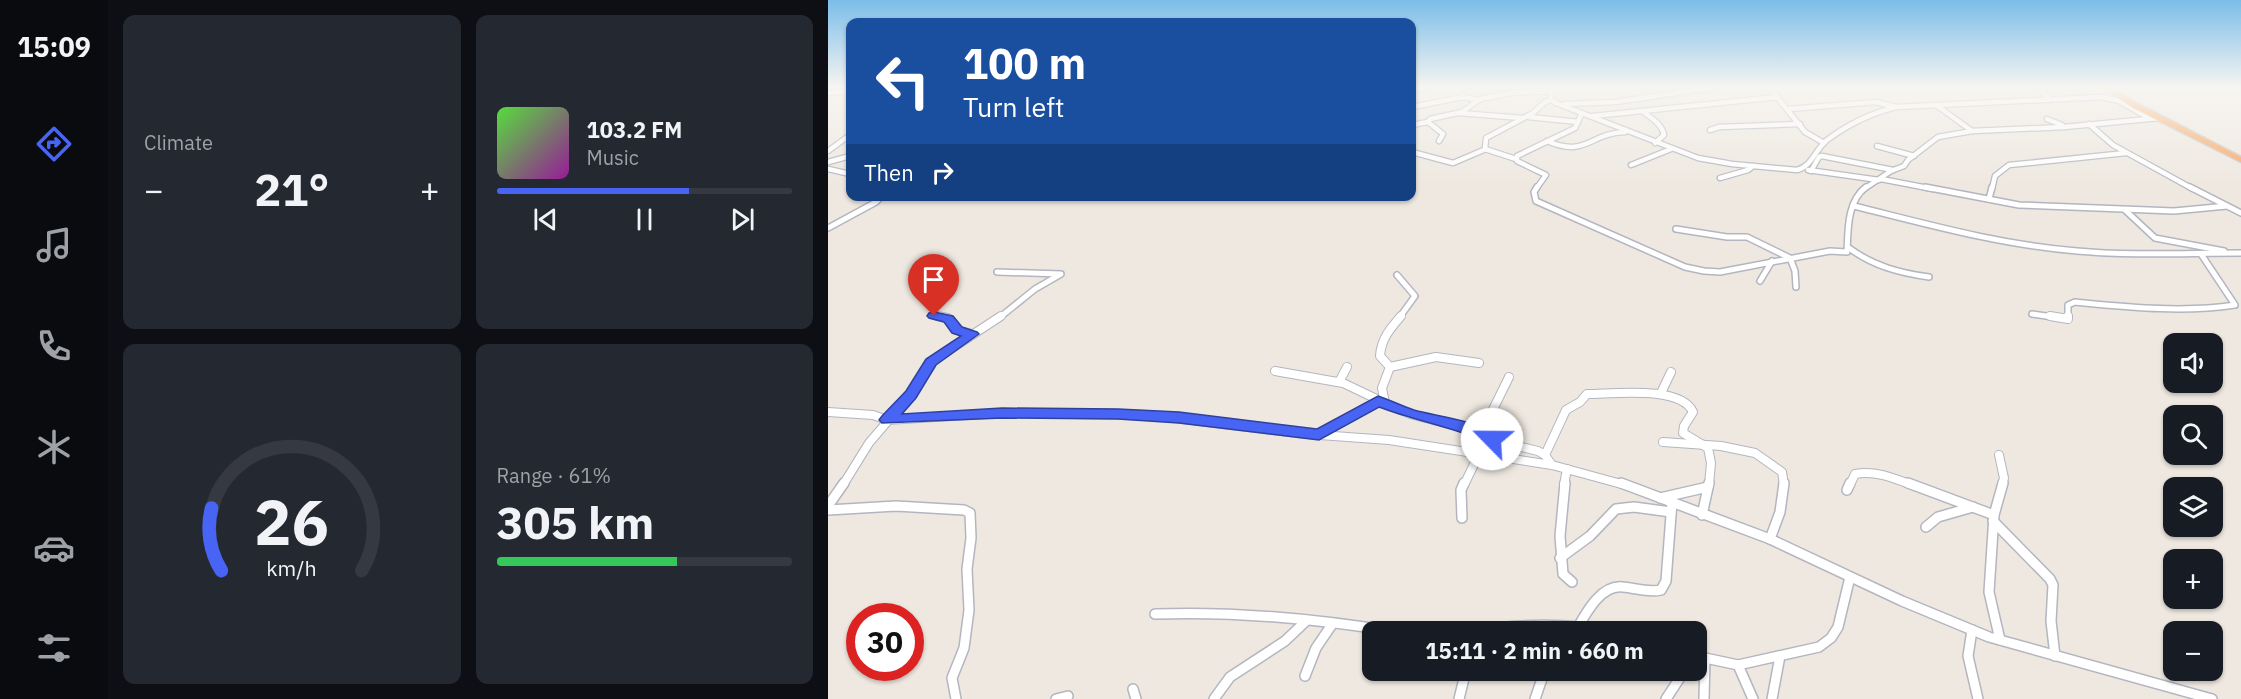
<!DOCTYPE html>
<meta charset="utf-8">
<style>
body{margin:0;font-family:"IBM Plex Sans",sans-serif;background:#242831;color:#f1f3f6;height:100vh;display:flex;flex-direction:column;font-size:22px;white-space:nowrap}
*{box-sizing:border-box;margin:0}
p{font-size:20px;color:#9ea1a6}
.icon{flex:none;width:33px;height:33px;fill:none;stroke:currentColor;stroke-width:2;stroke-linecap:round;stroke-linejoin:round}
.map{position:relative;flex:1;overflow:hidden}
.drawer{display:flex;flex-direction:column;gap:15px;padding:15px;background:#0d0f14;width:720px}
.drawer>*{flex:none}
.banner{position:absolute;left:18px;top:18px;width:570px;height:183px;border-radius:12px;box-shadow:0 2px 4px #0004;background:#1a4fa0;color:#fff;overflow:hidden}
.controls{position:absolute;left:1335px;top:333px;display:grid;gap:12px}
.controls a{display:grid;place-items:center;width:60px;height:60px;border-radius:12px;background:#171b24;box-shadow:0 2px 4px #0004;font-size:30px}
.speed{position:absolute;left:18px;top:603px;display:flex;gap:12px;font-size:30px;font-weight:700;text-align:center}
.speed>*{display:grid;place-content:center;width:78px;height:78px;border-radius:50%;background:#171b24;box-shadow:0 2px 4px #0004;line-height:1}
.speed .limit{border:9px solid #d22;background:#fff;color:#111}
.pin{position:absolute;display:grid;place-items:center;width:51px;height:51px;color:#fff;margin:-62px -26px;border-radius:50% 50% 50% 0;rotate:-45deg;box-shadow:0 0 6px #0007}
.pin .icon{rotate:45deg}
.me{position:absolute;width:66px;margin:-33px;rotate:293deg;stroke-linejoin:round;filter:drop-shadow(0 0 4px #0008)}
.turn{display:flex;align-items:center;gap:21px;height:126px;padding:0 18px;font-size:27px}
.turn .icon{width:78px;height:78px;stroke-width:2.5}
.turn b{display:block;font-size:42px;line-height:51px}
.then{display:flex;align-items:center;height:57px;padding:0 18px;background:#0003;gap:12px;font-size:22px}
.big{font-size:45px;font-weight:800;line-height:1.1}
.drawer .card{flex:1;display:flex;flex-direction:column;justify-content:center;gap:9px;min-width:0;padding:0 21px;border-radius:12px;background:#242831}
.drawer .dial{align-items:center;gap:0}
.dial svg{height:156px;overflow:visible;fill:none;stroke:#363941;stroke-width:7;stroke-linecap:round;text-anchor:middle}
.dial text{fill:#f1f3f6;stroke:none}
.song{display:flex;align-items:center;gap:18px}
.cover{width:72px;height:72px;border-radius:9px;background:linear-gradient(135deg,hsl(110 70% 55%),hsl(300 70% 35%))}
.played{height:6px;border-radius:3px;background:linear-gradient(90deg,#4764f4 65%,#363941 65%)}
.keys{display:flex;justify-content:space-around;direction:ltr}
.heat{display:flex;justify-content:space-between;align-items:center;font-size:33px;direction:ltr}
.charge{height:9px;border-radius:4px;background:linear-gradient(90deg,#34c759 61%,#363941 0)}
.drawer .tiles{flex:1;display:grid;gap:15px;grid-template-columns:repeat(2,1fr)}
.trip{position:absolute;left:534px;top:621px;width:345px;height:60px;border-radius:12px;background:#171b24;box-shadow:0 2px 4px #0004;font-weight:800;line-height:60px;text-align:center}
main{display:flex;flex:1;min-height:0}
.dock{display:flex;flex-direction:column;width:108px;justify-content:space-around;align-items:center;background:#090b0e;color:#9ea1a6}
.dock .icon{width:42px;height:42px}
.dock .current{color:#4764f4}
.dock b{font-size:27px;color:#f1f3f6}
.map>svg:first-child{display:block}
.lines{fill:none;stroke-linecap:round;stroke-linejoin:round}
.street-far3-casing{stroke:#b3b6c0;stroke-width:7}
.street-far2-casing{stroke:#b3b6c0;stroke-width:8}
.street-far1-casing{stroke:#b3b6c0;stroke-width:10}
.street-casing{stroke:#b3b6c0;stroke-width:12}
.highway-casing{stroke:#c8c8c8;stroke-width:3}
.street-far3{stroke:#fff;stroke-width:4.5}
.street-far2{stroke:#fff;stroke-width:5}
.street-far1{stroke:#fff;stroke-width:8}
.street{stroke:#fff;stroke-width:9}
.highway{fill:#f9a560;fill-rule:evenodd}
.route{fill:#4764f4;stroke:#2e419f;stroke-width:1.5}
</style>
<main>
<nav class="dock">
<b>15:09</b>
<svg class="icon current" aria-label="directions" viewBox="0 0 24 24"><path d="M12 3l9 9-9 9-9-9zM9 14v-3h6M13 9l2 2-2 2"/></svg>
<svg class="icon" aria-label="music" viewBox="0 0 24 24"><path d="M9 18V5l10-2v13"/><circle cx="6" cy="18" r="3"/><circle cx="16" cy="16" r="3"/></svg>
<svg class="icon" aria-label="phone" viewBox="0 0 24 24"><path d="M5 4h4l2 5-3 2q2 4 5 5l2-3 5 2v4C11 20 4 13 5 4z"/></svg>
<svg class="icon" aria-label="climate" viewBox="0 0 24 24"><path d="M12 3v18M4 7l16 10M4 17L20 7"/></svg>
<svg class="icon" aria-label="car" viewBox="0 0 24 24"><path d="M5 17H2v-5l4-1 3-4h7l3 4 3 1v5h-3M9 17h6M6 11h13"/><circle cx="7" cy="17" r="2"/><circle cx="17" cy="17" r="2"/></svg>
<svg class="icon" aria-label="filters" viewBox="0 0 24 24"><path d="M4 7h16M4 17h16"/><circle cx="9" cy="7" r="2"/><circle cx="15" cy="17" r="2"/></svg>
</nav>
<section class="drawer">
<div class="tiles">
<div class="card"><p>Climate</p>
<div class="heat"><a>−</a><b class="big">21°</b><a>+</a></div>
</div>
<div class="card">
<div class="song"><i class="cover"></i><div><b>103.2 FM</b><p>Music</p></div></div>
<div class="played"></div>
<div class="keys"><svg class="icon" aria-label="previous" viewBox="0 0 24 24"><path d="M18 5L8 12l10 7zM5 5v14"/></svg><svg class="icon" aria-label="pause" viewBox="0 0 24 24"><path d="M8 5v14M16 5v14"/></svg><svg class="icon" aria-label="next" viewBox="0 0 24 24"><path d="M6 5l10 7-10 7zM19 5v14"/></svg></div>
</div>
<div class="card dial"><svg viewBox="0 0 100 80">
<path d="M14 69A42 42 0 1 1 86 69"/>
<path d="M14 69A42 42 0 0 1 9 37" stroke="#4764f4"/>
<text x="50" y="56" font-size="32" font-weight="700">26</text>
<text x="50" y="72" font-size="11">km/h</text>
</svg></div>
<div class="card"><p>Range · 61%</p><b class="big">305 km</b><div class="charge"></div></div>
</div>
</section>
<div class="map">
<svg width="1413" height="699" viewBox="0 0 1413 699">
<rect width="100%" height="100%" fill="#eee8e0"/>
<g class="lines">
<defs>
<g id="street-far3">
<path d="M723,88V100L728,103L870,158L904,164L969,170C984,166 987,150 999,140C1019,125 1044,113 1068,107"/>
<polyline points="942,88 977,132 996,143"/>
<polyline points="1212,88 1221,99"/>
<polyline points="584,91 596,88"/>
<polyline points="0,93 22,91"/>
<polyline points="737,104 787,102 883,88"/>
<polyline points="1108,105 1144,131"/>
<polyline points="584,107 635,97 651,100"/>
<polyline points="960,109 1048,102 1068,107 1274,97 1291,101 1321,118"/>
<path d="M816,112C824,119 834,124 836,135L827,143"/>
<polyline points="631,113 694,118"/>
<polyline points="765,116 950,97"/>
<polyline points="701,117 750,122"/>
<polyline points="1219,119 1234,125"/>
<polyline points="1261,124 1285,145 1365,189"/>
<polyline points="584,125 600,122"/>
<polyline points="882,130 891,127 972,124"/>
<polyline points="611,141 615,134 600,122 602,119 634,112 652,99 683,93 723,91"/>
<path d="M719,141C758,158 762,133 797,132"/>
<polyline points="1049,146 1086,156"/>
<polyline points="0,151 22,135"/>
<polyline points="584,152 625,163 658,149"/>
<polyline points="688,159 657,149 658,138 705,113 717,102 723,100"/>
<polyline points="0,162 22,156"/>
<polyline points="803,165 843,149"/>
<polyline points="0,169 22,174"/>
<polyline points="980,170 1051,180"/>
<polyline points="983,171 991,157 994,156 1065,170"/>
<polyline points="892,178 920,170 925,166"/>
<polyline points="1053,179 1105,189"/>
<polyline points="708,189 718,175 689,161 689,156 747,128 754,113"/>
<polyline points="1036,189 1063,171 1076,166 1080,160 1110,137 1144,131 1236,127 1331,118"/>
<polyline points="1164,189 1167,176 1181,165 1298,153"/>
</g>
<g id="street-far2">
<path d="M709,187L706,192L708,201L857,267L876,271L892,272L1002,251L1019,252C1020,230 1019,201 1038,187"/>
<polyline points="1097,187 1191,205 1346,211 1399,206"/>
<polyline points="1362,187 1413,213"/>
<polyline points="1161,199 1164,187"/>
<path d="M1026,206C1099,224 1173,245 1249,251C1303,256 1358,253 1413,253"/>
<polyline points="1297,210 1327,238 1396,251"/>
<polyline points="0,228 48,202 50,200 47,196"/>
<polyline points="848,229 899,237 919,237 962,258 967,271 968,287"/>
<path d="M1021,248C1045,266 1072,273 1101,277"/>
<polyline points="169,272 233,274 207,289 171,318"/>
<polyline points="569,275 587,296 571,318"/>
<polyline points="932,281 944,261"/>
<polyline points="1204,314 1232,318"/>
<polyline points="106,316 120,318"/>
<path d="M1240,318V305L1247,302C1300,307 1354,313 1407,305L1373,254"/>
</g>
<g id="street-far1">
<polyline points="109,316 120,318 129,330 144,334"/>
<path d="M573,316C562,329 553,339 552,356L562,367L554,388L557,403L582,414L644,430L673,442L710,451L717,455L724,465"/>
<polyline points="1222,316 1240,319 1240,316"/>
<polyline points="562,367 608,357 651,363"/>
<polyline points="447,371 515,383 557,403"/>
<polyline points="511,382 519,367"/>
<polyline points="833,393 843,372"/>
<polyline points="0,412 45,415 59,420 174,413 321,415 478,434 561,440 724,465 797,485"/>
<polyline points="653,434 681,377"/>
<polyline points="491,435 550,401"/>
<polyline points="835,442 893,446 927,453 954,472 956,485"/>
<path d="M717,455L738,410L752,402L759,394C785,394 852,385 865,412L856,426L855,433L880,448L883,463L881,485"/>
<polyline points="1171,455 1176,478 1174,485"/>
<polyline points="15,485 41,443 83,394 103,362 173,316"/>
<polyline points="636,485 651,454"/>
<polyline points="736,485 739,469"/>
<path d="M1022,485L1027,474C1047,470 1066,478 1084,485"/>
</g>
<g id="street">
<polyline points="737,483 732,536 735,574 744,582"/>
<polyline points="793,483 942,539 1074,601 1161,637 1384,699"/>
<polyline points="1080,483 1166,515"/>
<polyline points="1019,490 1022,483"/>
<polyline points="832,498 880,487"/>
<polyline points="0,506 16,483"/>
<polyline points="0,510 68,506 136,510 142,513 143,538 139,569 141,610 136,648 124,678 128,699"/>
<polyline points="874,515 881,483"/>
<polyline points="634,518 633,490 636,483"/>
<polyline points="1165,521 1222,579 1225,585 1223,621 1227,656"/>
<polyline points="1098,527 1110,517 1145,507"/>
<polyline points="942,539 952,512 956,483"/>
<polyline points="732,558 762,536 788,509 806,507 843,512"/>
<path d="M327,614C408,611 489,619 569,632"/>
<path d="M750,627C759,611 774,584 795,587C808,588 819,593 833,590L838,581L844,502"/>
<polyline points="1144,630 1140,656 1150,699"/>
<path d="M641,632C691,623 740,623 790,632"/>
<polyline points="1172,640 1161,592 1166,515 1175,483"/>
<polyline points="868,656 910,665 991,647 1003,638 1010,627 1022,577"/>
<polyline points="868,662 877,658 876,699"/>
<polyline points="910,665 925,699"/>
<polyline points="477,676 488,648 505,623"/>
<polyline points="305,689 308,699"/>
<polyline points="228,699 240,696"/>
<polyline points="386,699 402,677 457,641 478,621"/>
<polyline points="631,699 638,670"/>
<polyline points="707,699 717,670"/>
<polyline points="838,699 857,670"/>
<polyline points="944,699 952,656"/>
</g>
<polygon id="highway" points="1275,88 1283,88 1311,104 1413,157 1413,162 1305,108"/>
</defs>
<!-- street-far3 casing -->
<use href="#street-far3" class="street-far3-casing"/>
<!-- street-far2 casing -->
<use href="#street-far2" class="street-far2-casing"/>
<!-- street-far1 casing -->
<use href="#street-far1" class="street-far1-casing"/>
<!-- street casing -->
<use href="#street" class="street-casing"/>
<!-- highway casing -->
<use href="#highway" class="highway-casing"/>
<!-- street-far3 -->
<use href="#street-far3" class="street-far3"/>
<!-- street-far2 -->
<use href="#street-far2" class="street-far2"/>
<!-- street-far1 -->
<use href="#street-far1" class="street-far1"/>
<!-- street -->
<use href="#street" class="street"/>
<!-- highway -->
<use href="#highway" class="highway"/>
</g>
<!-- sky -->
<linearGradient id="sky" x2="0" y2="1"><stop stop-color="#7bbde9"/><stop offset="0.47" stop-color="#f7f5f1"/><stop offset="1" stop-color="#f7f5f1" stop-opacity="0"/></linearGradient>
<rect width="1413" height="186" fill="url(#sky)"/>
<!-- route -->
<path class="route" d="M106,312L125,316L134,327L149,332L151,334L108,365L88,398L74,414L174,408L290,409L351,412L489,429L550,396C562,400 574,406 586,410C606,416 661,422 672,439L669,443C658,446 649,438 638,434C609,424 580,418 551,407L491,440L351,423L290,419L174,418L54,423L51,420L54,416L78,391L98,359L133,336L124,333L116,322L101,318L99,316L101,313Z"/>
</svg>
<div class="controls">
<a><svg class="icon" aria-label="sound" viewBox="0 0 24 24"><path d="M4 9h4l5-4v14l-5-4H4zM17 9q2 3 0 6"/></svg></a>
<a><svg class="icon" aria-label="search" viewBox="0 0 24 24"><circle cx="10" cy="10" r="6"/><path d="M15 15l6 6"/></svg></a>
<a><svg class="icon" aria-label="layers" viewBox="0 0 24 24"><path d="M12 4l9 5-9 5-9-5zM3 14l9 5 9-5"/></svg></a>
<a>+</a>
<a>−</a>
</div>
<div class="speed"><div class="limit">30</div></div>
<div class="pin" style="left:106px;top:316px;background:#d93025"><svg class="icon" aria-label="arrive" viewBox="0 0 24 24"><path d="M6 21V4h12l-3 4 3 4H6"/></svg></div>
<svg class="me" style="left:664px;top:439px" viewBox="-20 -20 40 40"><circle r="19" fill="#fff"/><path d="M0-13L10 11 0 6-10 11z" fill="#4764f4"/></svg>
<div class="trip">15:11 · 2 min · 660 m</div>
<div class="banner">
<div class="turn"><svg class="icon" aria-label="left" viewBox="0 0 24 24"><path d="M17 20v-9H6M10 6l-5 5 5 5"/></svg><div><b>100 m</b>Turn left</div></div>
<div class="then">Then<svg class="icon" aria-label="right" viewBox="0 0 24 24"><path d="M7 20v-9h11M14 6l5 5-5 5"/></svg></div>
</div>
</div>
</main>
